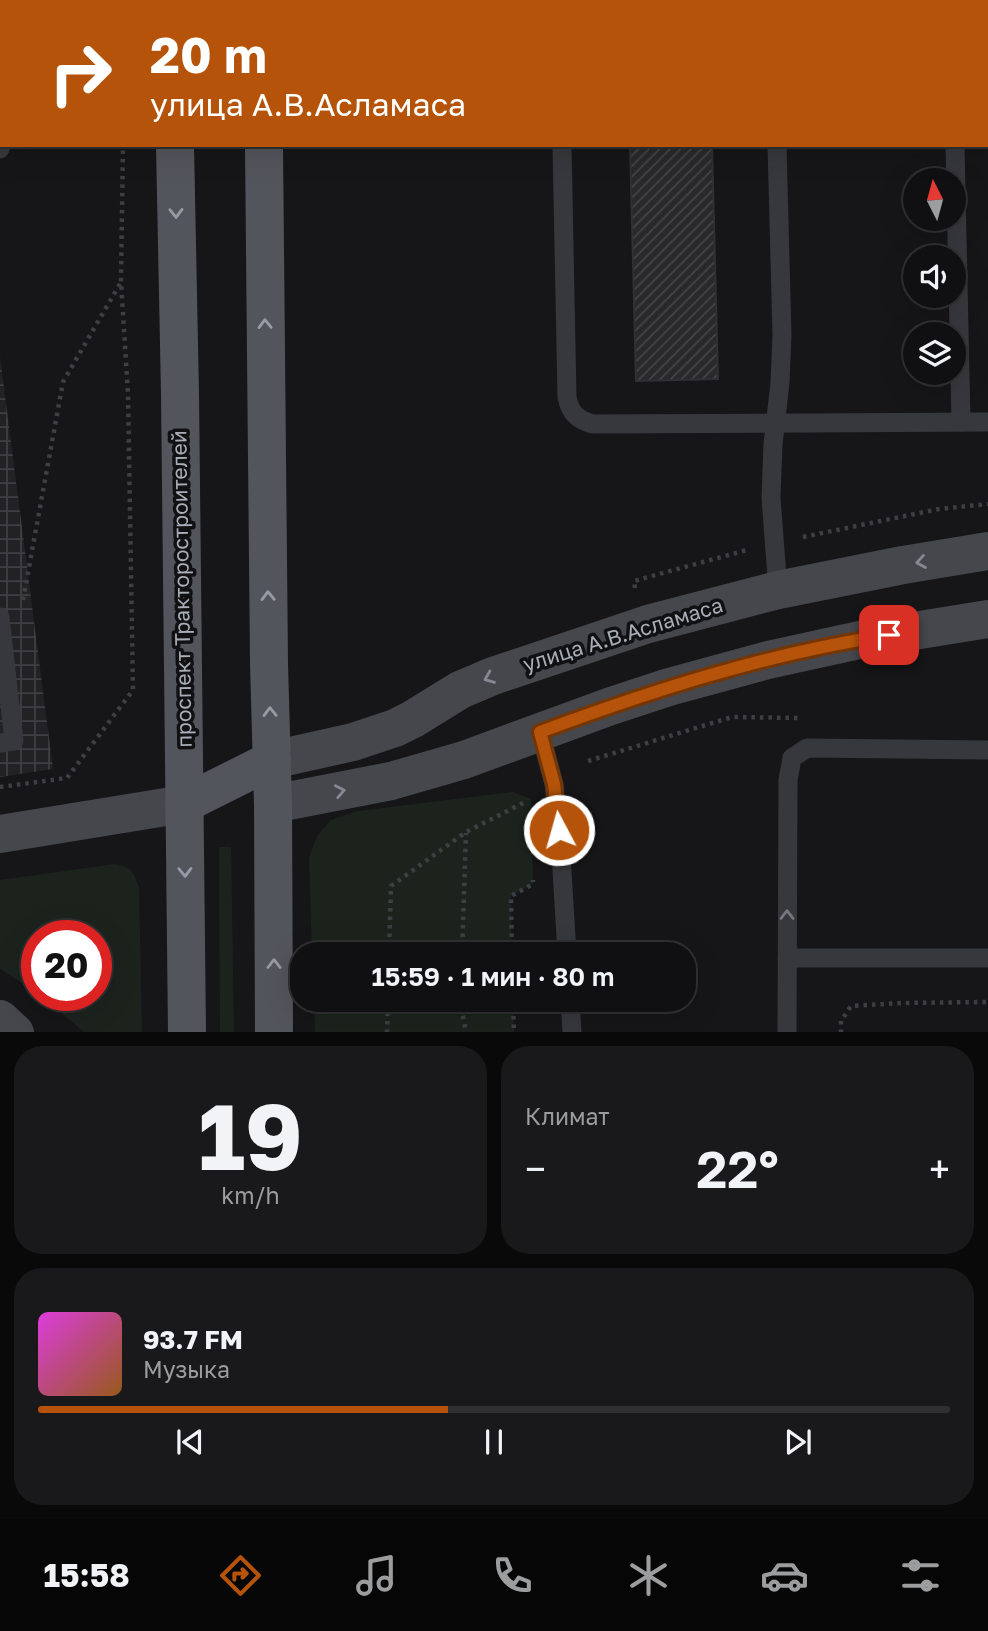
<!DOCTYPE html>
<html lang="ru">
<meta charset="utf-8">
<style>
body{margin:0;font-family:"Golos Text",sans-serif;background:#19191b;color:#f1f3f6;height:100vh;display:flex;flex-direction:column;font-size:26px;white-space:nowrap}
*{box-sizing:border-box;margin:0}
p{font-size:23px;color:#9c9d9f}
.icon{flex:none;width:38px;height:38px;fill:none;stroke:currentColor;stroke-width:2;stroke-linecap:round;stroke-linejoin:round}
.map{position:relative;height:1032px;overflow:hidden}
.panel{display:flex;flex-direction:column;gap:14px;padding:14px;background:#09090a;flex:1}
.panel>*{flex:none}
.banner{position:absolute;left:0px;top:0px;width:989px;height:147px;box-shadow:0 7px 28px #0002,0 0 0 2px #303032;background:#b45309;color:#fff;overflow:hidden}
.needle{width:46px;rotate:354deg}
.buttons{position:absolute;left:903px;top:168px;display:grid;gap:14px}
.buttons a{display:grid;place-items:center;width:63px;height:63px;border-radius:50%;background:#101012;box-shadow:0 7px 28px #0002,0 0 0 2px #303032;font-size:35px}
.speed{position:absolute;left:21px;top:920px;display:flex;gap:14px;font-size:35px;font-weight:700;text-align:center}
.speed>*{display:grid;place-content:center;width:91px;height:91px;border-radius:50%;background:#101012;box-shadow:0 7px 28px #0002,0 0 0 2px #303032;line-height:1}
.speed .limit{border:10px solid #d22;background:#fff;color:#111}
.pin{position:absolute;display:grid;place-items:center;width:60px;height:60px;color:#fff;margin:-30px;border-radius:14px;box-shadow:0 4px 10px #0006}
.me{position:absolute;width:77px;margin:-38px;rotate:354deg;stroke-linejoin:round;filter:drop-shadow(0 0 5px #0008)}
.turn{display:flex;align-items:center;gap:24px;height:147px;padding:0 35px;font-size:32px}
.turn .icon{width:91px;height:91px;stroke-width:2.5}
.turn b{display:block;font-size:49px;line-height:60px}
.big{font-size:52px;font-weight:600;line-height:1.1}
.panel .tile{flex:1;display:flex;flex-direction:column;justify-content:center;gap:10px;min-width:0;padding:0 24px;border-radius:28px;background:#19191b}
.panel .dial{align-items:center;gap:0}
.dial b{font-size:91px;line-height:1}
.song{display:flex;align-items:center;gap:21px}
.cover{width:84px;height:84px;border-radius:10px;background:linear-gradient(135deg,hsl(300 70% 55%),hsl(30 70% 35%))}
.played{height:7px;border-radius:4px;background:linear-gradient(90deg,#b45309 45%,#303032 45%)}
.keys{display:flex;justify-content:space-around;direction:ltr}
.heat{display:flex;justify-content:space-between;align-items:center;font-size:38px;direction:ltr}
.panel .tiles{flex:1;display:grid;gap:14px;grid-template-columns:1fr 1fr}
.tile:last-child{grid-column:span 2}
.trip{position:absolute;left:290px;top:942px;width:406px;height:70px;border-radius:28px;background:#101012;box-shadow:0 7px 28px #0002,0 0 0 2px #303032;font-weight:600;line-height:70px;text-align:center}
.dock{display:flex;height:112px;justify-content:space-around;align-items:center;background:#060607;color:#9c9d9f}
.dock .icon{width:49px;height:49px}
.dock .on{color:#b45309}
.dock b{font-size:32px;color:#f1f3f6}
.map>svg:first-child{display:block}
.industrial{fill:url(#industrial-grid)}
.green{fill:#1c231d}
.building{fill:url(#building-hatch);stroke:#303034;stroke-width:2}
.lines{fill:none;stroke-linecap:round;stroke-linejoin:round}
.path{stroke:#3d3f44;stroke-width:4.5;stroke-dasharray:3.5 5;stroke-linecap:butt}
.lane{stroke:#37383d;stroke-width:19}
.secondary{stroke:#45474d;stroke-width:38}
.primary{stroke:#53555c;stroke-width:38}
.oneway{stroke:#979ba6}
.oneway2{stroke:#858993}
.oneway3{stroke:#757881}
.route-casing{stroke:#753606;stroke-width:18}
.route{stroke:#b45309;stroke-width:12}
.labels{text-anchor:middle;stroke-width:7;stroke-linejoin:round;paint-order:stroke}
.street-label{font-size:21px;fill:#a8adb8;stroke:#111113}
</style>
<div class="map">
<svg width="988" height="1033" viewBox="0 0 988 1033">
<defs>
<pattern id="industrial-grid" width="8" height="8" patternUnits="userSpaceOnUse" patternTransform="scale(1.75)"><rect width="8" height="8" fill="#222225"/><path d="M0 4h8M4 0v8" fill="none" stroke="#3f3f43"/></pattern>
<pattern id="building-hatch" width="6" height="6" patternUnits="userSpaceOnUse" patternTransform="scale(1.75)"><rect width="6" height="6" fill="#29292c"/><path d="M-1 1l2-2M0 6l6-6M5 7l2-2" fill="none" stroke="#454548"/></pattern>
</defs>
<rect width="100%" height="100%" fill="#161618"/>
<!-- industrial -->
<polygon class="industrial" points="0,357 53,769 0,777"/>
<!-- green -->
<g class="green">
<polygon points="513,792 531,799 533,884 511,896 512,954 312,954 309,858 317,836 331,820 358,811"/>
<polygon points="219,847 231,847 234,1032 220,1032"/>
<path d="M115,864C132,867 133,872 139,887L142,1032H84L42,996H96V936H37V992L0,969V880Z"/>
<polygon points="314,999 513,999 514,1032 315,1032"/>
</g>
<!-- building -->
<polygon class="building" points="630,145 712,145 718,379 636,381"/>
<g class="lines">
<!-- path -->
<g class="path">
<polyline points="124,2 124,0"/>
<polyline points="987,133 988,133"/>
<polyline points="803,537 939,509 988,504"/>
<polyline points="635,588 634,581 747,550"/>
<polyline points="23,600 63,382 121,282"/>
<polyline points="588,761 732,717 801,718"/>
<polyline points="0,787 67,778 133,690 128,394 121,281 123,145"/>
<polyline points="389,954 391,886 466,832 527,801"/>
<polyline points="462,954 466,833"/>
<polyline points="512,954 511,896 533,884 533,880"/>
<polyline points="460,999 466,1033"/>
<polyline points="513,999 514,1033"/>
<polyline points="387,1033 388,999"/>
<polyline points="841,1033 841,1021 851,1006 901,1003 988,1002"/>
</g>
<!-- lane -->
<g class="lane">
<polyline points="24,0 24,2"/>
<polyline points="559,0 559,2"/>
<polyline points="774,0 774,2"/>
<polyline points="952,0 952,2"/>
<path d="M562,145L567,397C570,413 577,419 592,424L988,422"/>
<polyline points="777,145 782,335 780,383 773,444 771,498 778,590"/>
<polyline points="955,145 961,422"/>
<polyline points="0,149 2,142"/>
<polyline points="0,617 14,741 0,743"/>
<polyline points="540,732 554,784 561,854 567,954"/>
<polyline points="787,958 988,958"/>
<polyline points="570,999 572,1033"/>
<polyline points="787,1033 788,780 792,758 807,748 988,750"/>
</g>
<!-- secondary -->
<g class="secondary">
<polyline points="272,760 353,742 395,728 413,719 460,690 493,676 648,624 778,590 903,565 988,551"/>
<polyline points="273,804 391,781 464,760 611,706 669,687 768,660 864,639 988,619"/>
<polyline points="0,834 184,804"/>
<polyline points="0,1019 15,1033"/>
</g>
<!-- primary -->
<g class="primary">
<polyline points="172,0 172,2"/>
<polyline points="263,0 263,2"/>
<polyline points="175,145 180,394 187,1033"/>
<polyline points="264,145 269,664 273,804 274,1033"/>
<polyline points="184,804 272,760"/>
</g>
</g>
<!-- one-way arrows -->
<defs><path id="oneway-chevron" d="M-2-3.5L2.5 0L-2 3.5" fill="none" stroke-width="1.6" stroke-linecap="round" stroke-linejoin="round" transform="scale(1.75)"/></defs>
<g class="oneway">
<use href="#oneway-chevron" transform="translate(176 213) rotate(89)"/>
<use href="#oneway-chevron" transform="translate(265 324) rotate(-91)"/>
<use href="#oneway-chevron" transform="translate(268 596) rotate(-91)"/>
<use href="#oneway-chevron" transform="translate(270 712) rotate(-91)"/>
<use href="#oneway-chevron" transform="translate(185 872) rotate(89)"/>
<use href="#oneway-chevron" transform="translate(274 964) rotate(-90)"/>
</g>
<g class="oneway2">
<use href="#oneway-chevron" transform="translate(921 562) rotate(171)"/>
<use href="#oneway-chevron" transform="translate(489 678) rotate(158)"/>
<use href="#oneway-chevron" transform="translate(340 791) rotate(-11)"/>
</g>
<use class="oneway3" href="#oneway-chevron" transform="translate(787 915) rotate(-90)"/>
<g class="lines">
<defs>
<path id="route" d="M559,830L554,784L540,732C653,690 770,653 889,635"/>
</defs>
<!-- route casing -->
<use href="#route" class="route-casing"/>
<!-- route -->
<use href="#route" class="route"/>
</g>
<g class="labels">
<!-- street labels -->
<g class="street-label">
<text transform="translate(182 589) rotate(-91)" y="7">проспект Тракторостроителей</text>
<text transform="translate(623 635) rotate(-17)" y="7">улица А.В.Асламаса</text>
</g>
</g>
</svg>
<div class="buttons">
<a><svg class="needle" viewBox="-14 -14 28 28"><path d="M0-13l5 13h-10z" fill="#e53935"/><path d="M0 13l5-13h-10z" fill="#9c9d9f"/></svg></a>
<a><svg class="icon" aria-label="sound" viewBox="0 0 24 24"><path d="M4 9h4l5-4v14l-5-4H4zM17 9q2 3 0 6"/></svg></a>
<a><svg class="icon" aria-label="layers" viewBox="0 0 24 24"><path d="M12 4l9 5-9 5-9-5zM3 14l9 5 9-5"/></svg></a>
</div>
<div class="speed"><div class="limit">20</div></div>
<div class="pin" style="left:889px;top:635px;background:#d93025"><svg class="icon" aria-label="arrive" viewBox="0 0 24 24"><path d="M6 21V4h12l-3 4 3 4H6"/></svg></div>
<svg class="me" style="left:559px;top:830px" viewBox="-20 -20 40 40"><circle r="17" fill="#b45309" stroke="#fff" stroke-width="3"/><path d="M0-11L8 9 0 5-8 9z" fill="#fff"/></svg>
<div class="trip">15:59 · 1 мин · 80 m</div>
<div class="banner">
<div class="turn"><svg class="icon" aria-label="right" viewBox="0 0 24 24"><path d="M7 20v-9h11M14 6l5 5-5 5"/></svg><div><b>20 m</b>улица А.В.Асламаса</div></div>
</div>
</div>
<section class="panel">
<div class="tiles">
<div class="tile dial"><b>19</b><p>km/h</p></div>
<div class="tile"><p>Климат</p>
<div class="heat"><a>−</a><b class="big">22°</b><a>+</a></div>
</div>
<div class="tile">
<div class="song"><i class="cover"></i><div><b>93.7 FM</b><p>Музыка</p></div></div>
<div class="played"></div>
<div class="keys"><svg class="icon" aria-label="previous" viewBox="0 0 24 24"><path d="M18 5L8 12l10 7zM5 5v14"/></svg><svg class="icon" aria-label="pause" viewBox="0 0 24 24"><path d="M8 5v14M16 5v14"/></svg><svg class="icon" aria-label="next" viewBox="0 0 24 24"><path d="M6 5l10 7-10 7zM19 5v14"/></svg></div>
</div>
</div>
</section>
<nav class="dock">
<b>15:58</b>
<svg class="icon on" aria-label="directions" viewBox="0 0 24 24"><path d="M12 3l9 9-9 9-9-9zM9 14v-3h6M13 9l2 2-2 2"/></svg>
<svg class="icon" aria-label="music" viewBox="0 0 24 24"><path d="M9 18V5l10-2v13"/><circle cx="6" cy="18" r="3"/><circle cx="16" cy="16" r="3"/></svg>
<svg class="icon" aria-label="phone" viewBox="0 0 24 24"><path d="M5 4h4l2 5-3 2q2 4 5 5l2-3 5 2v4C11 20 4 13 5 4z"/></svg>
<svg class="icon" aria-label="climate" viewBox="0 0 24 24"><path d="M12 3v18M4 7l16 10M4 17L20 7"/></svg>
<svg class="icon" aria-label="car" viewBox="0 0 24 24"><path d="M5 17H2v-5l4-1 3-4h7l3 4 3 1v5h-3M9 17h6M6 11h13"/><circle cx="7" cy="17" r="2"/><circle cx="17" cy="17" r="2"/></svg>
<svg class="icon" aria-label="filters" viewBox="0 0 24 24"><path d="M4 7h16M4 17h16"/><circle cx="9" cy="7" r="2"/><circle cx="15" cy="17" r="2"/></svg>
</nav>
